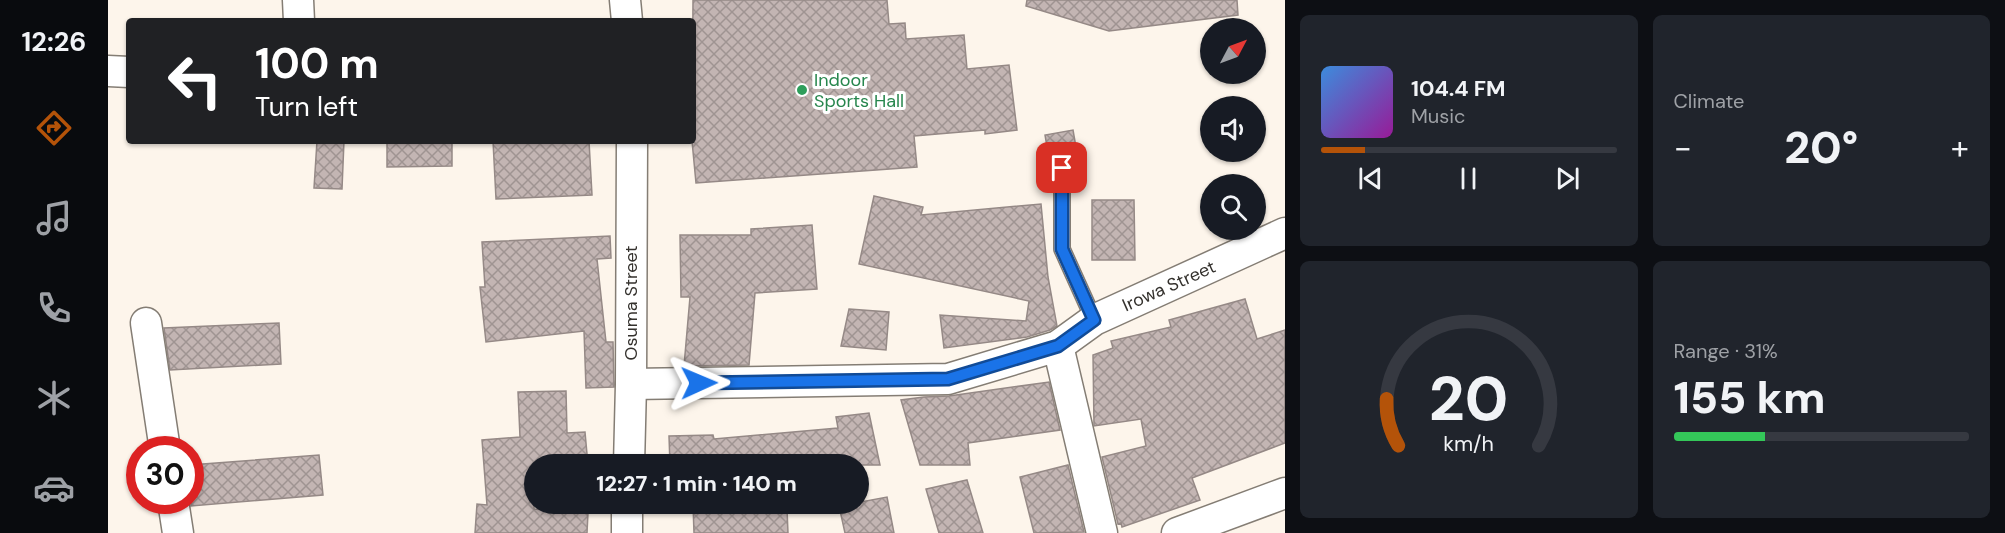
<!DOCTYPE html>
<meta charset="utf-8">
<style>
body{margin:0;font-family:"DM Sans",sans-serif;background:#20242c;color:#f1f3f6;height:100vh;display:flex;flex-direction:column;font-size:22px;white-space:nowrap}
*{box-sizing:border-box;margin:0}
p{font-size:20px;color:#9ea1a6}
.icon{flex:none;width:33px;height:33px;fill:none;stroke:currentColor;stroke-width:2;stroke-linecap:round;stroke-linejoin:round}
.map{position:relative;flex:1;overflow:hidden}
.drawer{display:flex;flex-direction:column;gap:15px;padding:15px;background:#0d0f14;width:720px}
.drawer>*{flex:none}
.top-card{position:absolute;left:18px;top:18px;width:570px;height:126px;border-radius:6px;box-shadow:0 2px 4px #0004;background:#202124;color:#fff;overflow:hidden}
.needle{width:39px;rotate:49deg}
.fabs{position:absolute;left:1092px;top:18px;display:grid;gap:12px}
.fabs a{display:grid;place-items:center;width:66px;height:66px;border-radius:50%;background:#171b24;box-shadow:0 2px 4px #0004;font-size:30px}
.speed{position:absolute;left:18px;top:436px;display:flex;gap:12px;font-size:30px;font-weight:700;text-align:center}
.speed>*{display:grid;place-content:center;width:78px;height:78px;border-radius:50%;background:#171b24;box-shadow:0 2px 4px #0004;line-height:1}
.speed .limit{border:9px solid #d22;background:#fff;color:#111}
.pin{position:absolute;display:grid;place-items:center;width:51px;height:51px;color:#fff;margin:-26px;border-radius:12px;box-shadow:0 3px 9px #0006}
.me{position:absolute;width:66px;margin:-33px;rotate:89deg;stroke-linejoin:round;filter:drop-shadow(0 0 4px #0008)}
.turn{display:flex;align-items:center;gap:21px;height:126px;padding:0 30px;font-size:27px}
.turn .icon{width:78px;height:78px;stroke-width:2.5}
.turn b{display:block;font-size:42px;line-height:51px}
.big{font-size:45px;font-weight:800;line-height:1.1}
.drawer .widget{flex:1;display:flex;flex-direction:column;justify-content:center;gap:9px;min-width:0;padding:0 21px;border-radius:9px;background:#20242c}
.drawer .dial{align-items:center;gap:0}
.dial svg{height:156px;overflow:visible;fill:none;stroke:#363941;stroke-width:7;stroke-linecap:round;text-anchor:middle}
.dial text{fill:#f1f3f6;stroke:none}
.song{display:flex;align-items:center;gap:18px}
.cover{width:72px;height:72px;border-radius:9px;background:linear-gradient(135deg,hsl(210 70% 55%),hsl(300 70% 35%))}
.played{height:6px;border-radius:3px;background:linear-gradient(90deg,#b45309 15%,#363941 15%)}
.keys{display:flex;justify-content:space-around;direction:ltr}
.heat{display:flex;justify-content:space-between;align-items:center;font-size:33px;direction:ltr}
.charge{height:9px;border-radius:4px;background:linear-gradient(90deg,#34c759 31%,#363941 0)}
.drawer .tiles{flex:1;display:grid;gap:15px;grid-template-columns:repeat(2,1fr)}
.trip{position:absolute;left:416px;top:454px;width:345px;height:60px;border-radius:30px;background:#171b24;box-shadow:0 2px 4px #0004;font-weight:800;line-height:60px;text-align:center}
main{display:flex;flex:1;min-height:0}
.tabs{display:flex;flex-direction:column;width:108px;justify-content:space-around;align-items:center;background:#090b0e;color:#9ea1a6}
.tabs .icon{width:42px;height:42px}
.tabs .current{color:#b45309}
.tabs b{font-size:27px;color:#f1f3f6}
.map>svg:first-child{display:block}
.building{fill:url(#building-cross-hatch);stroke:#958986;stroke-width:1.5}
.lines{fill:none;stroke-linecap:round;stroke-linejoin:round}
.service-casing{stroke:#847d74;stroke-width:18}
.minor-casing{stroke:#847d74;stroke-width:33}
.service{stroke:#fff;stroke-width:15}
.minor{stroke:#fff;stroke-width:30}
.route-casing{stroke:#114b97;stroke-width:15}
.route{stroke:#1a73e8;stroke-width:10}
.leisure-dot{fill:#2e9e5b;stroke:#fff;stroke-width:2}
.labels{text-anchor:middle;stroke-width:6;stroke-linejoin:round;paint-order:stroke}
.leisure-label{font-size:18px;fill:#27864d;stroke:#fff;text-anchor:start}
.street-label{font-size:18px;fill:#34312d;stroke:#fff}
</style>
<main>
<nav class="tabs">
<b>12:26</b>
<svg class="icon current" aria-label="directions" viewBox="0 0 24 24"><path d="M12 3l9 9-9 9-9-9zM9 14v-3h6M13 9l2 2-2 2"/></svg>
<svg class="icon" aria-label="music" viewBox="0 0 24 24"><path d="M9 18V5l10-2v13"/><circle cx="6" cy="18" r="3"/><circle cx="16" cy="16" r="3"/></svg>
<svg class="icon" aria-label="phone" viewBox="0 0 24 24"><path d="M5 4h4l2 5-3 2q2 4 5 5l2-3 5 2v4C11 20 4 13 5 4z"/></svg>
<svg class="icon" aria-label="climate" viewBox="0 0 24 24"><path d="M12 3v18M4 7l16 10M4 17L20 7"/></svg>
<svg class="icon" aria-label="car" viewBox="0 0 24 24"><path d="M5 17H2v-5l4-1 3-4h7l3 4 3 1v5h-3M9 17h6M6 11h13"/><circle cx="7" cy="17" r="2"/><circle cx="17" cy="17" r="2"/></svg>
</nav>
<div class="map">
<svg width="1177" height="533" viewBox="0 0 1177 533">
<defs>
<pattern id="building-cross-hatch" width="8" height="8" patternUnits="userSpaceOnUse" patternTransform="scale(1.5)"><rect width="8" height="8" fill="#c3b5b3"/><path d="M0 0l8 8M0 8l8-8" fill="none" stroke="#9f9492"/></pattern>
</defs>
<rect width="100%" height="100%" fill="#fdf5eb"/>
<!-- building -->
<g class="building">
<polygon points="585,0 779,0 781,24 797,23 798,39 856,35 859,69 901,65 909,130 877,134 877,130 806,136 809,167 588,183 584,141"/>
<polygon points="919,0 1129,0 1130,15 1001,31 918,6"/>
<polygon points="965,130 969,153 941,158 937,135"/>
<polygon points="209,141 236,141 234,189 206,188"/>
<polygon points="279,141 344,141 344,166 279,167"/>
<polygon points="385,141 481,141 484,195 388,199"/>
<polygon points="766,196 815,207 813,215 933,204 940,277 949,326 942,330 919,337 836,348 832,315 918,321 921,301 751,264"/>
<polygon points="984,200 1026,200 1027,260 984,260"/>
<polygon points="704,225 709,289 647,293 641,365 576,366 582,297 573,297 572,235 643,235 643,229"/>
<polygon points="502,236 503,258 489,259 498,342 505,342 506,387 478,388 476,331 378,342 372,287 377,287 374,242"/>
<polygon points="1137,299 1149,339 1177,330 1177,443 1084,478 1092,500 1014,527 1013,523 1010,524 994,457 1038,446 1033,419 986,426 985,355 1005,348 1003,341 1063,327 1061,320"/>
<polygon points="741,309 781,312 778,350 733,346"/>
<polygon points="171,323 173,364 62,370 56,328"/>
<polygon points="941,382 952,430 860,443 862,465 812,465 793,400 816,397 841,396"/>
<polygon points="458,391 459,433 477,432 480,465 426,465 426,509 480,513 479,533 367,533 369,504 379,505 374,440 412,437 410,392"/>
<polygon points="761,413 772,465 562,465 561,436 605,435 606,439 730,428 728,417"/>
<polygon points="211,455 215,495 83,506 82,465"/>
<polygon points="960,465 976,532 926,533 912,477"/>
<polygon points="859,480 875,533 831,533 818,489"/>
<polygon points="779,497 786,533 737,533 731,506"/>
<polygon points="564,504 608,504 609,511 679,509 680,533 586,533 585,505 564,506"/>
</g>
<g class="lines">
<defs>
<polyline id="service" points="954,168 954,249 986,320"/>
<g id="minor">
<polyline points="190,0 191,21"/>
<polyline points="517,0 519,21"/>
<polyline points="0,71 21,72"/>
<polyline points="38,323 57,450"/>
<polyline points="950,346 994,533"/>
<polyline points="523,384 840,379 950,346 986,320 1177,233"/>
<polyline points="521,465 523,384 524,141"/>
<polyline points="65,501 70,533"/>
<polyline points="519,533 519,504"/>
<polyline points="1069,533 1177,493"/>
</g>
</defs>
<!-- service casing -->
<use href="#service" class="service-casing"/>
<!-- minor casing -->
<use href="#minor" class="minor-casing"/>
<!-- service -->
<use href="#service" class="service"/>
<!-- minor -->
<use href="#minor" class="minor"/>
</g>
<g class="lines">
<defs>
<polyline id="route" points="591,383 840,379 950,346 986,320 954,249 954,168"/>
</defs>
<!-- route casing -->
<use href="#route" class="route-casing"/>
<!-- route -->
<use href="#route" class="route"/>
</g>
<!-- markers -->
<circle class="leisure-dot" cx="694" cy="90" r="6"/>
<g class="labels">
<!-- leisure labels -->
<g class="leisure-label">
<text x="706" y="86">Indoor<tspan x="706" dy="21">Sports Hall</tspan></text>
</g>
<!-- street labels -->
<g class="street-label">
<text transform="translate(1061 286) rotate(-24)" y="6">Irowa Street</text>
<text transform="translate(523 303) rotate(-90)" y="6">Osuma Street</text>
</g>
</g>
</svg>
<div class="fabs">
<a><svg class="needle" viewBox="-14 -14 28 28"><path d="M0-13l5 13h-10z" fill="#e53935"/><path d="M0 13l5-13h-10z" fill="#9ea1a6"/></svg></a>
<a><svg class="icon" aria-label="sound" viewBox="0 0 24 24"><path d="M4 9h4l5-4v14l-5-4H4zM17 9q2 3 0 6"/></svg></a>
<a><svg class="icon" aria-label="search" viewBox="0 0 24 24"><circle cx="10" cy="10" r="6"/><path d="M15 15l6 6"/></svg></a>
</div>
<div class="speed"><div class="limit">30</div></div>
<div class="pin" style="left:954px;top:168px;background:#d93025"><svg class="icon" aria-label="arrive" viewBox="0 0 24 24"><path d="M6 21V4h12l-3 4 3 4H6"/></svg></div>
<svg class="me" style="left:591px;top:383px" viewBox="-20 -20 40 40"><path d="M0-17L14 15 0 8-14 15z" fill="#1a73e8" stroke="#fff" stroke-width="4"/></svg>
<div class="trip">12:27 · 1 min · 140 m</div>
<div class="top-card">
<div class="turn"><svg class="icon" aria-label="left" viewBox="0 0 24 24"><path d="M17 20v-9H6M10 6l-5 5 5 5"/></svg><div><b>100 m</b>Turn left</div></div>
</div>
</div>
<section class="drawer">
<div class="tiles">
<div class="widget">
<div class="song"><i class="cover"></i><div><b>104.4 FM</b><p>Music</p></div></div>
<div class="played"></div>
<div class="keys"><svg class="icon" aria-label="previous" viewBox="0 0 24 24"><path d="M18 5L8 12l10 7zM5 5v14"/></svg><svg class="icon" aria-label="pause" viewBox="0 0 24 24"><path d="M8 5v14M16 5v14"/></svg><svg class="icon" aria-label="next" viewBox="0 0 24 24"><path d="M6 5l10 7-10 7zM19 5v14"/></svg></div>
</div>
<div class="widget"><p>Climate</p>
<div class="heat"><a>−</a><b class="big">20°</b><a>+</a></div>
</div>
<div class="widget dial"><svg viewBox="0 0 100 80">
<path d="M14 69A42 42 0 1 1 86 69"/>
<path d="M14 69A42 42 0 0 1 8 45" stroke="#b45309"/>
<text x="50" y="56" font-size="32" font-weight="700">20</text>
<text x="50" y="72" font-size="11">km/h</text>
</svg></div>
<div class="widget"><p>Range · 31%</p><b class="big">155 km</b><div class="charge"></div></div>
</div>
</section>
</main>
